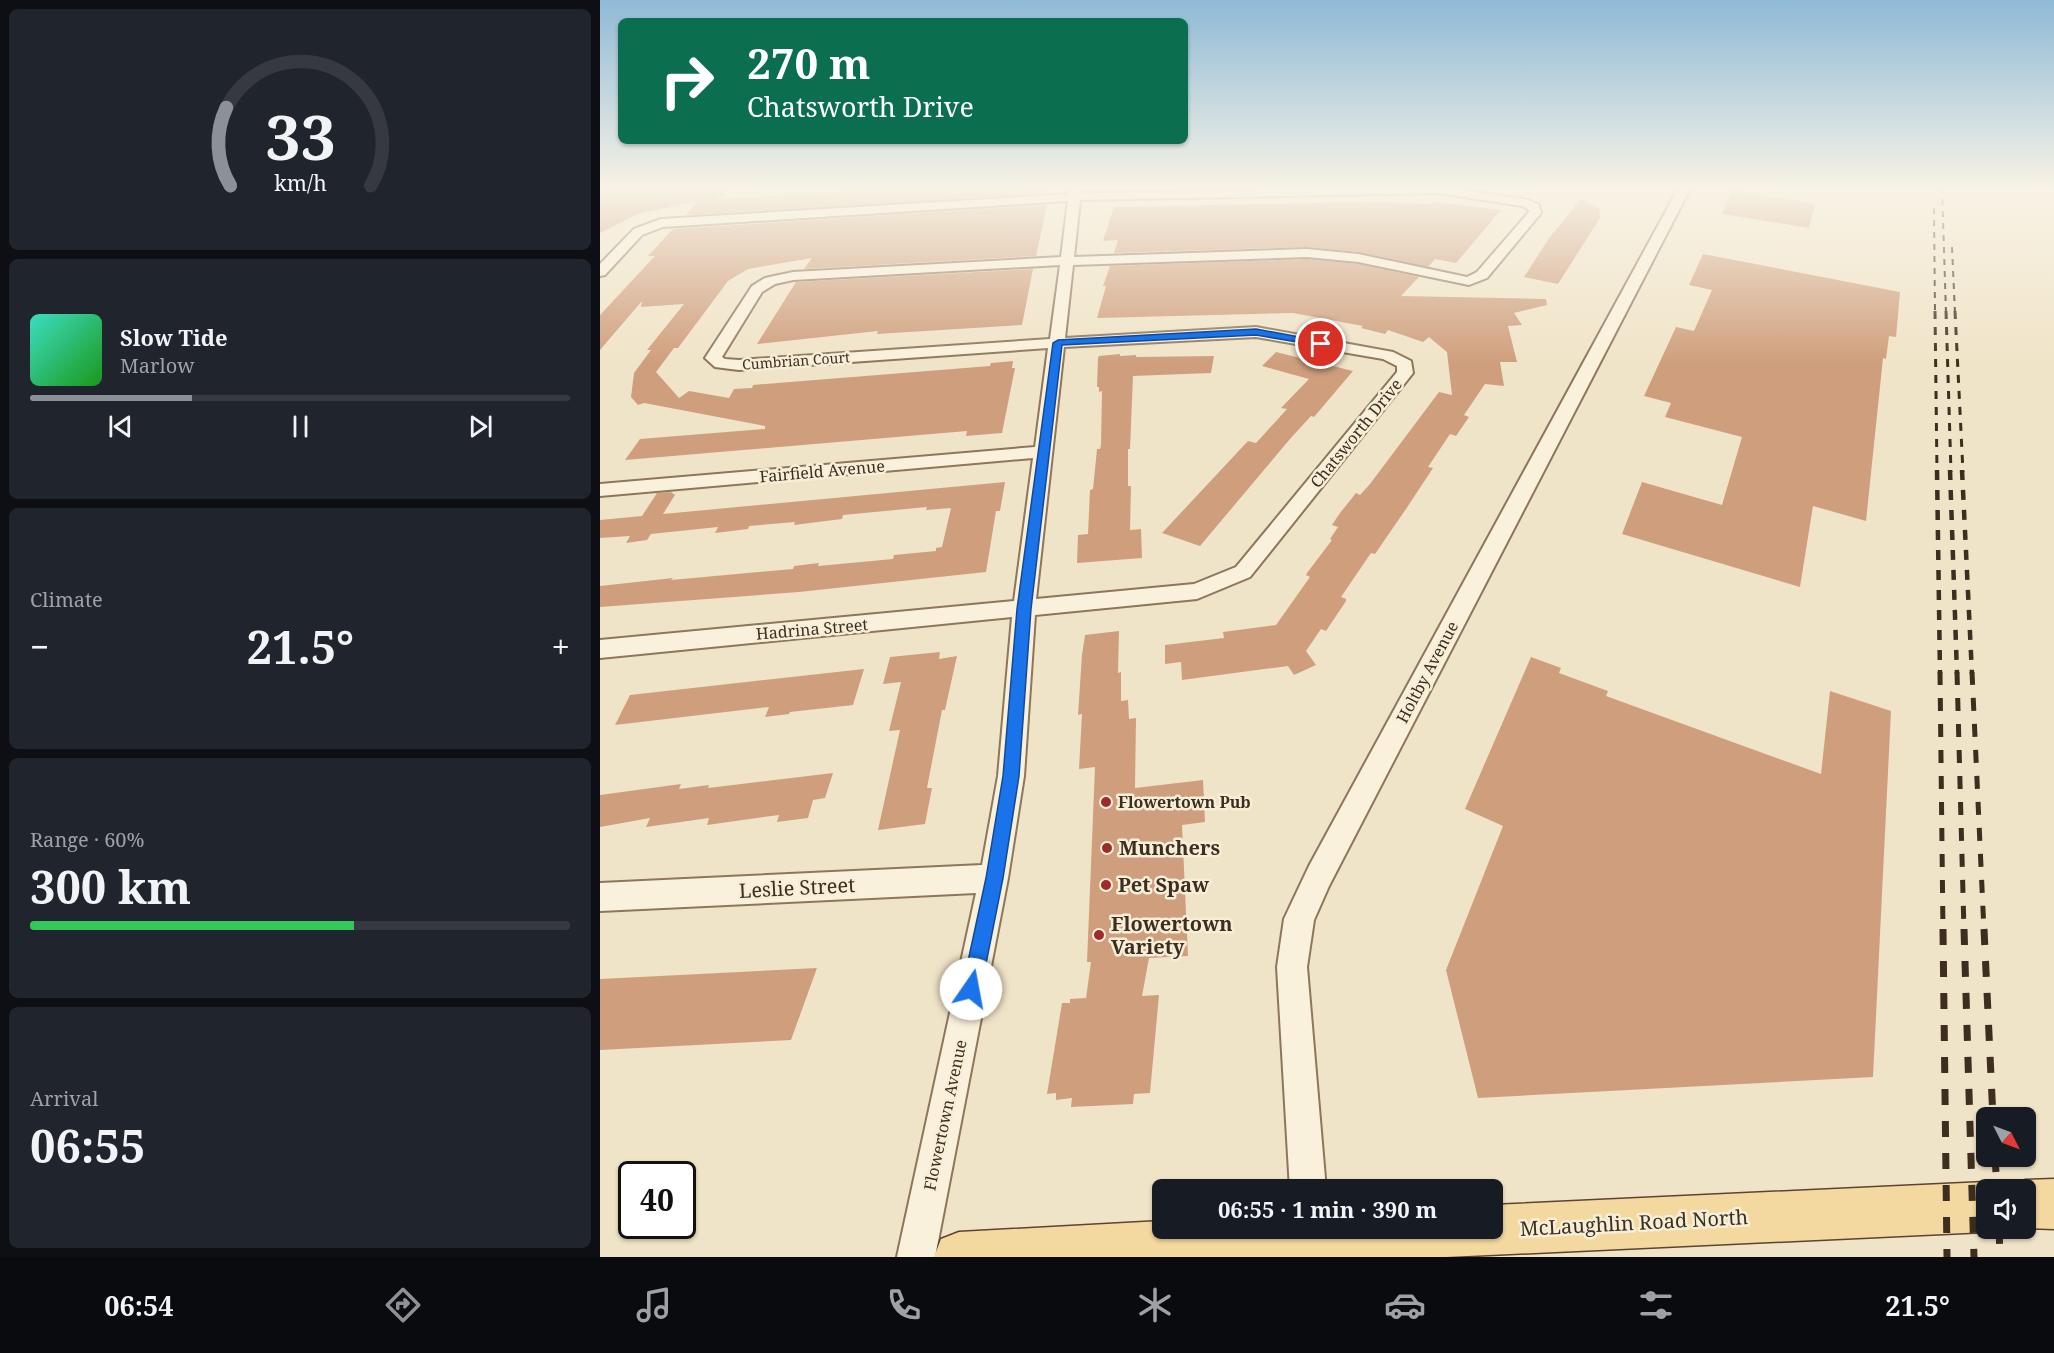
<!DOCTYPE html>
<meta charset="utf-8">
<style>
body{margin:0;font-family:"Noto Serif",serif;background:#20242c;color:#f1f3f6;height:100vh;display:flex;flex-direction:column;font-size:22px;white-space:nowrap}
*{box-sizing:border-box;margin:0}
p{font-size:20px;color:#9ea1a6}
.icon{flex:none;width:33px;height:33px;fill:none;stroke:currentColor;stroke-width:2;stroke-linecap:round;stroke-linejoin:round}
.map{position:relative;flex:1;overflow:hidden}
.panel{display:flex;flex-direction:column;gap:9px;padding:9px;background:#0d0f14;width:600px}
.panel>*{flex:none}
.guide{position:absolute;left:18px;top:18px;width:570px;height:126px;border-radius:9px;box-shadow:0 2px 4px #0004;background:#0b6e4f;color:#fff;overflow:hidden}
.needle{width:39px;rotate:132deg}
.buttons{position:absolute;left:1376px;top:1107px;display:grid;gap:12px}
.buttons a{display:grid;place-items:center;width:60px;height:60px;border-radius:9px;background:#171b24;box-shadow:0 2px 4px #0004;font-size:30px}
.speed{position:absolute;left:18px;top:1161px;display:flex;gap:12px;font-size:30px;font-weight:700;text-align:center}
.speed>*{display:grid;place-content:center;width:78px;height:78px;border-radius:50%;background:#171b24;box-shadow:0 2px 4px #0004;line-height:1}
.speed .limit{border:3px solid #111;border-radius:9px;background:#fff;color:#111}
.pin{position:absolute;display:grid;place-items:center;width:51px;height:51px;color:#fff;margin:-26px;border:3px solid #fff;border-radius:50%;box-shadow:0 2px 6px #0007}
.me{position:absolute;width:66px;margin:-33px;rotate:12deg;stroke-linejoin:round;filter:drop-shadow(0 0 4px #0008)}
.turn{display:flex;align-items:center;gap:21px;height:126px;padding:0 30px;font-size:27px}
.turn .icon{width:78px;height:78px;stroke-width:2.5}
.turn b{display:block;font-size:42px;line-height:51px}
.big{font-size:45px;font-weight:700;line-height:1.1}
.panel .widget{flex:1;display:flex;flex-direction:column;justify-content:center;gap:9px;min-width:0;padding:0 21px;border-radius:9px;background:#20242c}
.panel .dial{align-items:center;gap:0}
.dial svg{height:156px;overflow:visible;fill:none;stroke:#363941;stroke-width:7;stroke-linecap:round;text-anchor:middle}
.dial text{fill:#f1f3f6;stroke:none}
.song{display:flex;align-items:center;gap:18px}
.cover{width:72px;height:72px;border-radius:9px;background:linear-gradient(135deg,hsl(170 70% 55%),hsl(120 70% 35%))}
.played{height:6px;border-radius:3px;background:linear-gradient(90deg,#8c9099 30%,#363941 30%)}
.keys{display:flex;justify-content:space-around;direction:ltr}
.heat{display:flex;justify-content:space-between;align-items:center;font-size:33px;direction:ltr}
.charge{height:9px;border-radius:4px;background:linear-gradient(90deg,#34c759 60%,#363941 0)}
.trip{position:absolute;left:552px;top:1179px;width:351px;height:60px;border-radius:9px;background:#171b24;box-shadow:0 2px 4px #0004;font-weight:700;line-height:60px;text-align:center}
.tabs{display:flex;height:96px;justify-content:space-around;align-items:center;background:#090b0e;color:#9ea1a6}
.tabs .icon{width:42px;height:42px}
.tabs .on{color:#8c9099}
.tabs b{font-size:27px;color:#f1f3f6}
main{display:flex;flex:1;min-height:0}
.map>svg:first-child{display:block}
.building{fill:#cf9f7d}
.lines{fill:none;stroke-linecap:round;stroke-linejoin:round}
.minor-casing{stroke:#8d765c;stroke-width:4}
.major-casing{stroke:#5b4430;stroke-width:3}
.minor{fill:#faf1dc;fill-rule:evenodd}
.major{fill:#f3d9a0;fill-rule:evenodd}
.rail-far4{stroke:#3d2e20;stroke-width:2;stroke-dasharray:6 6;stroke-linecap:butt}
.rail-far3{stroke:#3d2e20;stroke-width:3;stroke-dasharray:8 8;stroke-linecap:butt}
.rail-far2{stroke:#3d2e20;stroke-width:4.5;stroke-dasharray:10 10;stroke-linecap:butt}
.rail-far1{stroke:#3d2e20;stroke-width:5;stroke-dasharray:13 13;stroke-linecap:butt}
.rail{stroke:#3d2e20;stroke-width:7;stroke-dasharray:16 16;stroke-linecap:butt}
.route{fill:#1a73e8;stroke:#114b97;stroke-width:1.5}
.poi-dot{fill:#9e2a2b;stroke:#f7eed8;stroke-width:2}
.labels{text-anchor:middle;stroke-width:5;stroke-linejoin:round;paint-order:stroke}
.far-street-label{font-size:14px;fill:#3d2e20;stroke:#f7eed8}
.street-label{font-size:16px;fill:#3d2e20;stroke:#f7eed8}
.poi-label{font-size:16px;font-weight:bold;fill:#3d2e20;stroke:#f7eed8;text-anchor:start}
.near-poi-label{font-size:20px;font-weight:bold;fill:#3d2e20;stroke:#f7eed8;text-anchor:start}
.near-street-label{font-size:20px;fill:#3d2e20;stroke:#f7eed8}
</style>
<main>
<section class="panel">
<div class="widget dial"><svg viewBox="0 0 100 80">
<path d="M14 69A42 42 0 1 1 86 69"/>
<path d="M14 69A42 42 0 0 1 12 29" stroke="#8c9099"/>
<text x="50" y="56" font-size="32" font-weight="700">33</text>
<text x="50" y="72" font-size="11">km/h</text>
</svg></div>
<div class="widget">
<div class="song"><i class="cover"></i><div><b>Slow Tide</b><p>Marlow</p></div></div>
<div class="played"></div>
<div class="keys"><svg class="icon" aria-label="previous" viewBox="0 0 24 24"><path d="M18 5L8 12l10 7zM5 5v14"/></svg><svg class="icon" aria-label="pause" viewBox="0 0 24 24"><path d="M8 5v14M16 5v14"/></svg><svg class="icon" aria-label="next" viewBox="0 0 24 24"><path d="M6 5l10 7-10 7zM19 5v14"/></svg></div>
</div>
<div class="widget"><p>Climate</p>
<div class="heat"><a>−</a><b class="big">21.5°</b><a>+</a></div>
</div>
<div class="widget"><p>Range · 60%</p><b class="big">300 km</b><div class="charge"></div></div>
<div class="widget"><p>Arrival</p><b class="big">06:55</b></div>
</section>
<div class="map">
<svg width="1454" height="1257" viewBox="0 0 1454 1257">
<rect width="100%" height="100%" fill="#f0e4c8"/>
<!-- building -->
<g class="building">
<polygon points="0,187 124,187 125,196 117,197 117,199 331,187 449,187 448,193 86,215 98,201 38,214 0,233"/>
<polygon points="1132,190 1215,204 1209,228 1122,214"/>
<polygon points="981,199 999,208 1000,218 958,284 924,277 950,237"/>
<polygon points="764,202 833,204 834,202 901,210 856,263 835,259 828,267 758,252 707,247 514,253 518,240 503,241 514,207"/>
<polygon points="447,205 436,256 204,269 212,258 148,269 128,281 78,348 74,348 56,372 79,398 89,391 129,398 134,389 152,388 153,385 390,366 391,363 413,361 412,368 415,368 402,433 366,436 367,431 25,460 40,439 165,429 165,426 44,403 38,405 31,397 34,373 51,350 47,350 84,304 41,307 42,301 0,350 0,315 55,256 48,256 73,229"/>
<polygon points="1103,254 1300,292 1296,337 1289,336 1286,359 1283,358 1266,521 1213,506 1200,587 1022,534 1042,482 1122,505 1142,437 1065,417 1071,403 1044,396 1076,327 1094,331 1112,290 1089,285"/>
<polygon points="707,259 758,264 819,277 801,296 946,299 947,305 914,313 922,325 908,326 917,362 900,362 904,386 885,384 864,415 869,417 856,436 850,434 828,467 833,468 806,509 775,554 771,553 741,597 746,599 746,601 726,631 721,629 706,651 716,665 694,675 688,666 582,680 581,662 565,664 565,645 624,638 623,632 676,625 710,577 706,575 707,573 732,540 730,539 738,527 732,525 740,513 756,493 760,495 770,484 839,392 852,395 847,352 829,337 823,342 788,330 785,334 761,328 763,326 693,313 497,318 506,286 503,286 510,266"/>
<polygon points="433,269 422,325 277,334 278,331 157,344 196,282"/>
<polygon points="676,352 753,371 714,417 711,416 690,439 600,546 562,533 648,441 656,443 687,409 681,408 709,379 662,366"/>
<polygon points="520,354 520,356 536,355 536,357 614,356 611,373 533,376 530,449 528,449 528,486 531,486 530,530 541,529 542,558 477,563 478,535 488,534 490,490 493,489 497,449 500,449 501,445 502,391 499,392 499,387 497,387 498,358 499,356"/>
<polygon points="405,482 400,511 396,511 386,572 199,592 0,607 0,586 73,578 71,580 193,569 194,566 219,563 218,566 293,559 294,555 336,551 336,548 342,547 351,508 326,510 327,507 243,515 242,519 194,525 195,522 149,526 148,529 115,533 118,527 51,534 47,540 26,543 30,536 0,538 0,520 42,516 57,493 71,492 75,495 63,514"/>
<polygon points="519,631 518,673 521,672 521,701 528,700 529,719 536,718 535,788 603,780 605,822 582,825 588,956 549,958 542,996 559,995 550,1093 534,1094 533,1104 471,1107 472,1098 456,1100 456,1093 447,1094 462,1003 470,1003 470,999 486,998 491,962 487,962 495,767 479,769 482,714 478,715 482,655 485,635"/>
<polygon points="340,652 339,659 357,656 345,710 342,710 327,788 332,788 325,824 278,830 300,730 289,731 301,682 283,684 290,657"/>
<polygon points="931,657 961,668 959,673 1008,691 1006,696 1221,774 1230,691 1291,711 1273,1077 878,1098 846,970 903,826 865,809"/>
<polygon points="264,669 253,705 190,712 189,714 165,717 169,707 15,725 30,695"/>
<polygon points="233,773 225,798 213,800 208,818 177,822 179,815 107,825 109,818 46,827 50,818 0,827 0,795 81,784 79,789 109,785 108,788"/>
<polygon points="217,968 191,1040 0,1050 0,979"/>
</g>
<g class="lines">
<defs>
<g id="minor">
<path d="M470,187H482L481,193L843,187L929,200L939,205L941,213L887,278L869,285L758,262L707,257L473,265L465,338L656,327L793,352L811,361L813,373L650,577L597,599L435,615L424,776L408,878L335,1257H297L376,893L0,911V883L382,865L398,776L412,617L0,658V640L414,601L433,458L0,496V484L435,447L448,348L139,370L115,367L105,358L152,286L165,278L193,272L461,257L468,201L63,227L42,235L5,275L0,276V264L34,229L61,219L469,194ZM838,193L922,206L929,210V212L877,272L867,277L758,254L707,249L474,257L480,200ZM460,265L450,339L139,360L125,359L122,357L162,292L175,284L193,280ZM656,337L783,359L797,366V372L636,567L594,584L436,599L464,347Z"/>
<polygon points="1079,187 1091,187 729,886 714,920 707,967 726,1190 690,1190 677,967 684,919 709,866"/>
</g>
<g id="major">
<polygon points="1454,1179 1454,1229 1422,1228 1425,1228 1425,1190 1407,1190 1408,1188 1425,1180"/>
<polygon points="1386,1182 1403,1190 1386,1190 1386,1228 1394,1228 1386,1232 846,1257 334,1257 341,1239 359,1232 562,1221 562,1228 892,1228 892,1205"/>
</g>
</defs>
<!-- minor casing -->
<use href="#minor" class="minor-casing"/>
<!-- major casing -->
<use href="#major" class="major-casing"/>
<!-- minor -->
<use href="#minor" class="minor"/>
<!-- major -->
<use href="#major" class="major"/>
<!-- rail-far4 -->
<g class="rail-far4">
<polyline points="1342,187 1346,313"/>
<polyline points="1334,208 1335,313"/>
<polyline points="1352,247 1355,313"/>
</g>
<!-- rail-far3 -->
<g class="rail-far3">
<polyline points="1335,311 1337,472"/>
<polyline points="1346,311 1351,472"/>
<polyline points="1355,311 1363,472"/>
</g>
<!-- rail-far2 -->
<g class="rail-far2">
<polyline points="1337,470 1340,674"/>
<polyline points="1350,470 1357,674"/>
<polyline points="1362,470 1372,674"/>
</g>
<!-- rail-far1 -->
<g class="rail-far1">
<polyline points="1340,672 1343,931"/>
<polyline points="1357,672 1364,931"/>
<polyline points="1372,672 1384,931"/>
</g>
<!-- rail -->
<g class="rail">
<polyline points="1343,929 1347,1257"/>
<polyline points="1364,929 1374,1257"/>
<polyline points="1384,929 1393,1118"/>
<polyline points="1395,1156 1397,1190"/>
<polyline points="1399,1228 1400,1257"/>
</g>
</g>
<!-- sky -->
<linearGradient id="sky" x2="0" y2="1"><stop stop-color="#8fbad6"/><stop offset="0.52" stop-color="#f8f3e6"/><stop offset="1" stop-color="#f8f3e6" stop-opacity="0"/></linearGradient>
<rect width="1454" height="363" fill="url(#sky)"/>
<!-- route -->
<polygon class="route" points="656,329 721,341 726,344 721,346 656,335 462,345 431,609 419,776 403,878 381,989 378,996 371,998 364,996 362,989 386,878 403,776 417,609 453,343 458,340"/>
<!-- markers -->
<g class="poi-dot">
<circle cx="506" cy="802" r="6"/>
<circle cx="507" cy="848" r="6"/>
<circle cx="506" cy="885" r="6"/>
<circle cx="499" cy="935" r="6"/>
</g>
<g class="labels">
<!-- far-street labels -->
<g class="far-street-label">
<text transform="translate(196 361) rotate(-4)" y="5">Cumbrian Court</text>
</g>
<!-- street labels -->
<g class="street-label">
<text transform="translate(756 433) rotate(-51)" y="6">Chatsworth Drive</text>
<text transform="translate(222 471) rotate(-5)" y="6">Fairfield Avenue</text>
<text transform="translate(212 629) rotate(-5)" y="6">Hadrina Street</text>
<text transform="translate(827 672) rotate(-62)" y="6">Holtby Avenue</text>
<text transform="translate(345 1115) rotate(-78)" y="6">Flowertown Avenue</text>
</g>
<!-- poi labels -->
<g class="poi-label">
<text x="518" y="808">Flowertown Pub</text>
</g>
<!-- near-poi labels -->
<g class="near-poi-label">
<text x="519" y="855">Munchers</text>
<text x="518" y="892">Pet Spaw</text>
<text x="511" y="931">Flowertown<tspan x="511" dy="23">Variety</tspan></text>
</g>
<!-- near-street labels -->
<g class="near-street-label">
<text transform="translate(197 888) rotate(-3)" y="7">Leslie Street</text>
<text transform="translate(1034 1223) rotate(-3)" y="7">McLaughlin Road North</text>
</g>
</g>
</svg>
<div class="buttons">
<a><svg class="needle" viewBox="-14 -14 28 28"><path d="M0-13l5 13h-10z" fill="#e53935"/><path d="M0 13l5-13h-10z" fill="#9ea1a6"/></svg></a>
<a><svg class="icon" aria-label="sound" viewBox="0 0 24 24"><path d="M4 9h4l5-4v14l-5-4H4zM17 9q2 3 0 6"/></svg></a>
</div>
<div class="speed"><div class="limit">40</div></div>
<div class="pin" style="left:721px;top:344px;background:#d93025"><svg class="icon" aria-label="arrive" viewBox="0 0 24 24"><path d="M6 21V4h12l-3 4 3 4H6"/></svg></div>
<svg class="me" style="left:371px;top:989px" viewBox="-20 -20 40 40"><circle r="19" fill="#fff"/><path d="M0-13L10 11 0 6-10 11z" fill="#1a73e8"/></svg>
<div class="trip">06:55 · 1 min · 390 m</div>
<div class="guide">
<div class="turn"><svg class="icon" aria-label="right" viewBox="0 0 24 24"><path d="M7 20v-9h11M14 6l5 5-5 5"/></svg><div><b>270 m</b>Chatsworth Drive</div></div>
</div>
</div>
</main>
<nav class="tabs">
<b>06:54</b>
<svg class="icon on" aria-label="directions" viewBox="0 0 24 24"><path d="M12 3l9 9-9 9-9-9zM9 14v-3h6M13 9l2 2-2 2"/></svg>
<svg class="icon" aria-label="music" viewBox="0 0 24 24"><path d="M9 18V5l10-2v13"/><circle cx="6" cy="18" r="3"/><circle cx="16" cy="16" r="3"/></svg>
<svg class="icon" aria-label="phone" viewBox="0 0 24 24"><path d="M5 4h4l2 5-3 2q2 4 5 5l2-3 5 2v4C11 20 4 13 5 4z"/></svg>
<svg class="icon" aria-label="climate" viewBox="0 0 24 24"><path d="M12 3v18M4 7l16 10M4 17L20 7"/></svg>
<svg class="icon" aria-label="car" viewBox="0 0 24 24"><path d="M5 17H2v-5l4-1 3-4h7l3 4 3 1v5h-3M9 17h6M6 11h13"/><circle cx="7" cy="17" r="2"/><circle cx="17" cy="17" r="2"/></svg>
<svg class="icon" aria-label="filters" viewBox="0 0 24 24"><path d="M4 7h16M4 17h16"/><circle cx="9" cy="7" r="2"/><circle cx="15" cy="17" r="2"/></svg>
<b>21.5°</b>
</nav>
